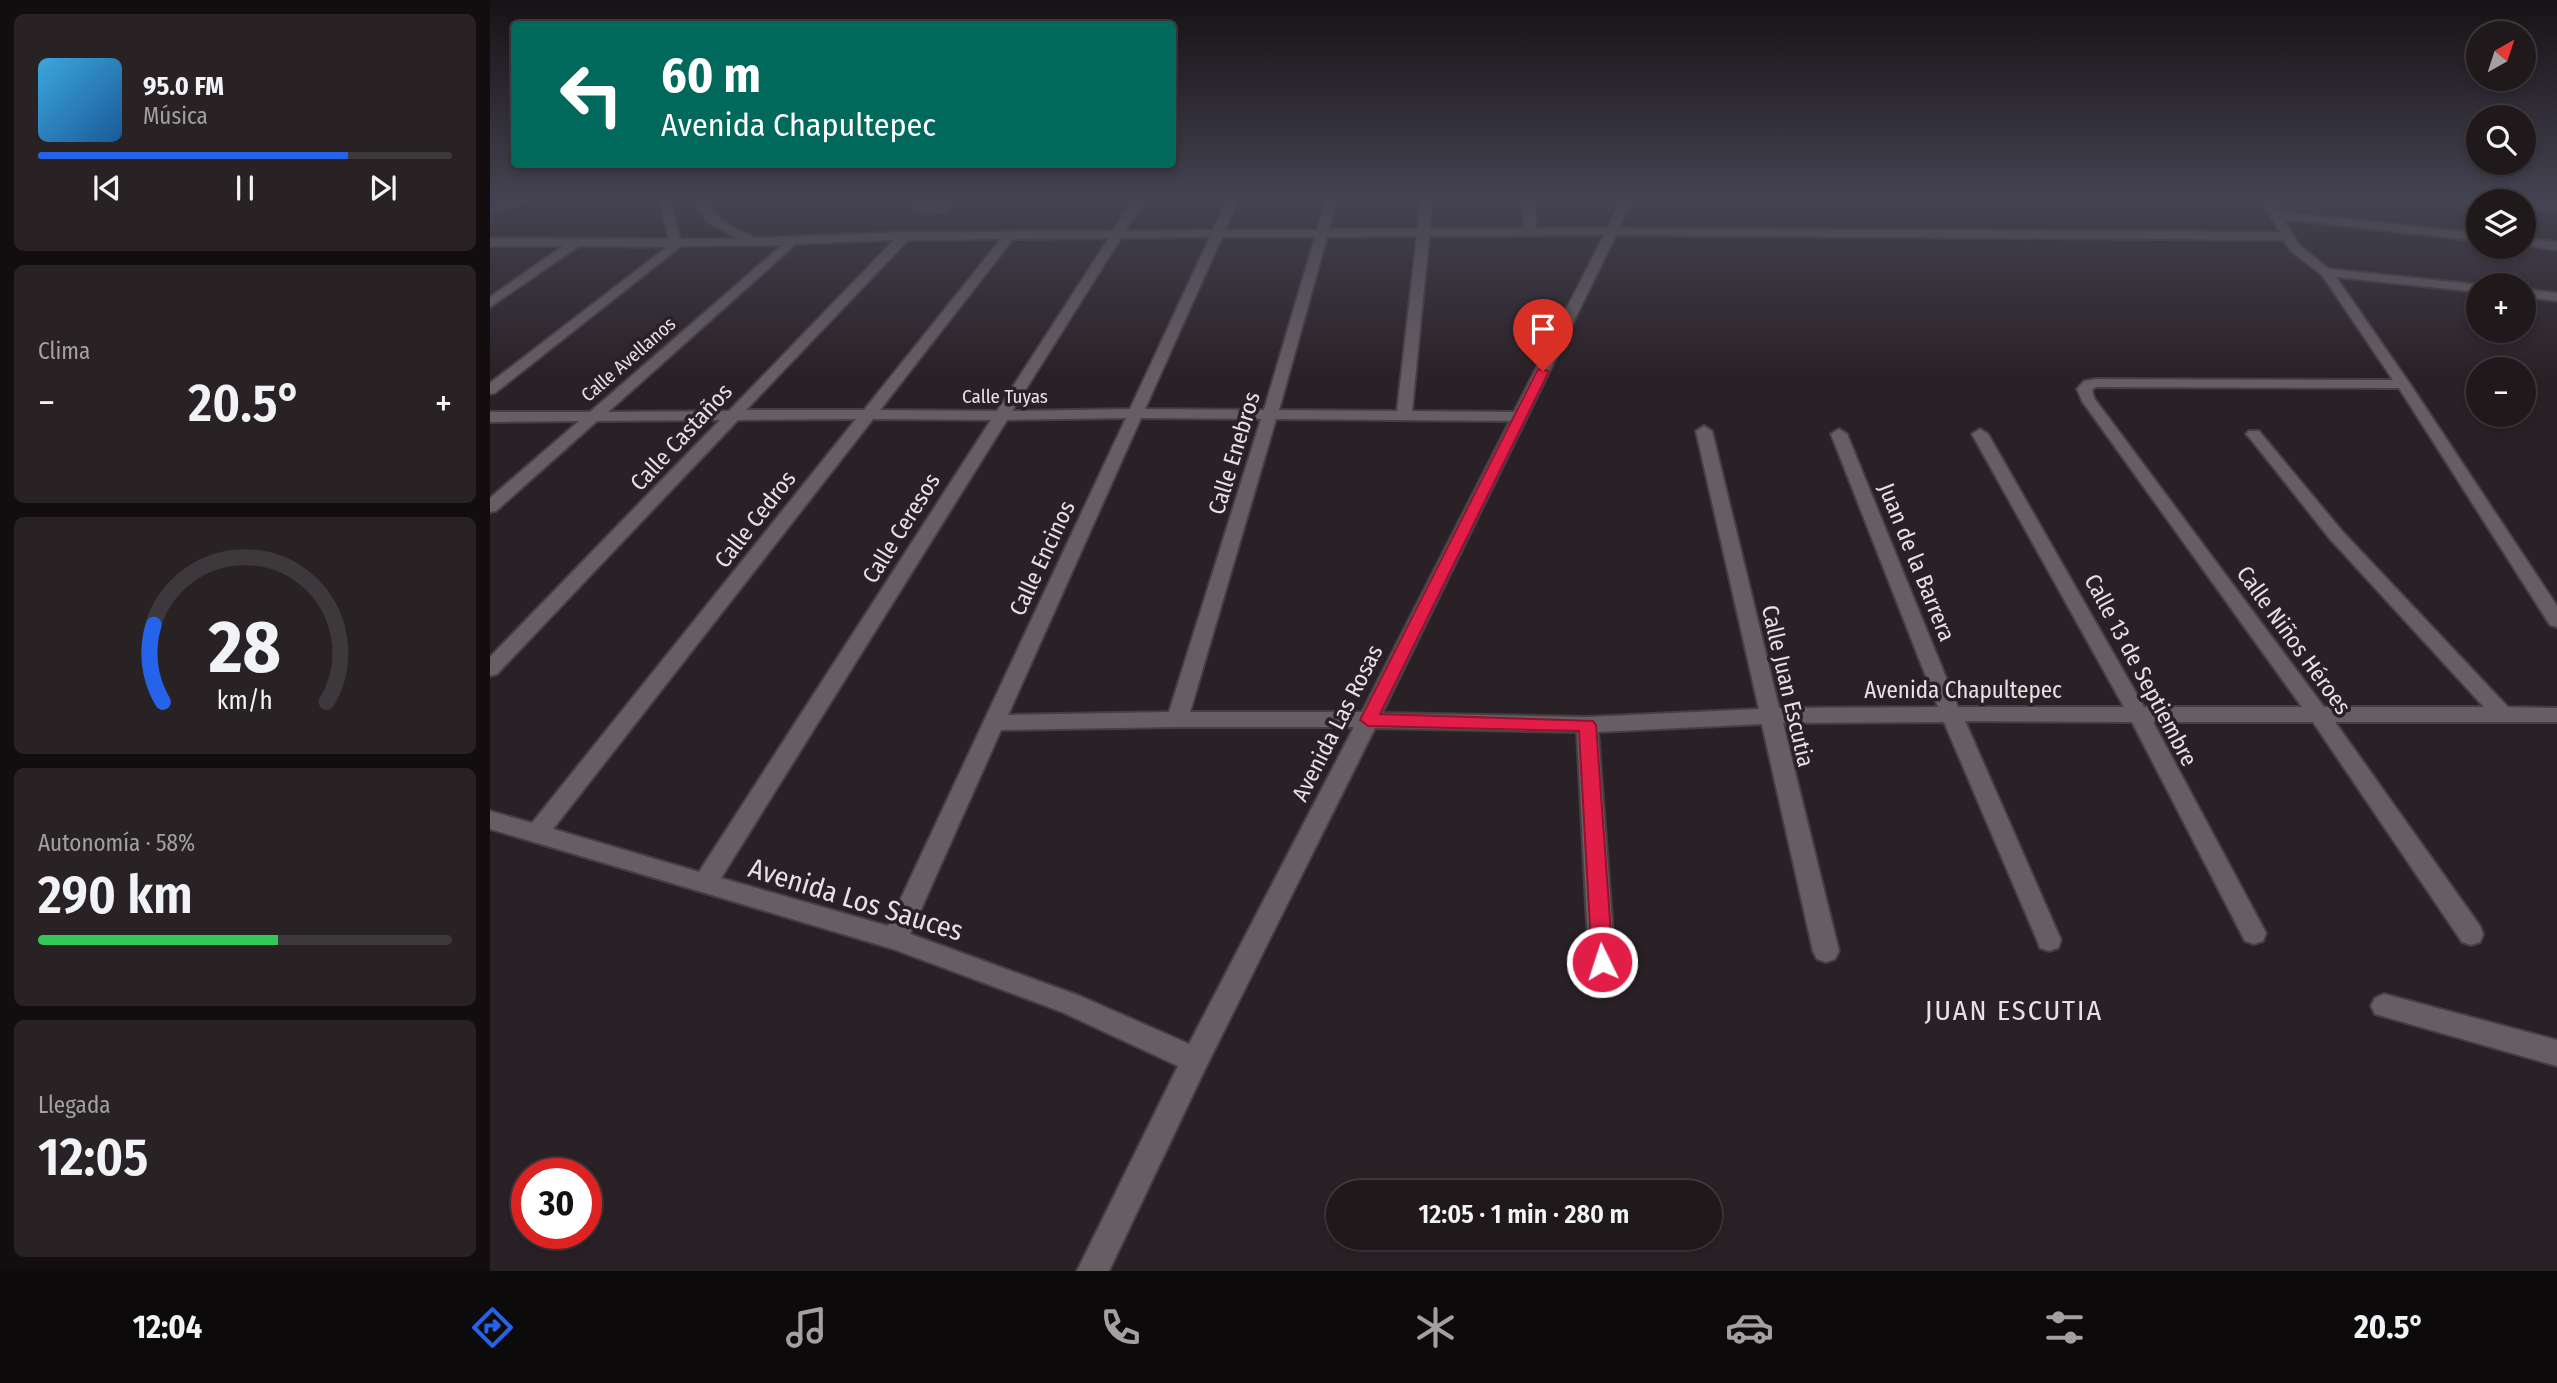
<!DOCTYPE html>
<html lang="es">
<meta charset="utf-8">
<style>
body{margin:0;font-family:"Fira Sans Condensed",sans-serif;background:#282225;color:#f1f3f6;height:100vh;display:flex;flex-direction:column;font-size:26px;white-space:nowrap}
*{box-sizing:border-box;margin:0}
p{font-size:23px;color:#a2a0a3}
.icon{flex:none;width:38px;height:38px;fill:none;stroke:currentColor;stroke-width:2;stroke-linecap:round;stroke-linejoin:round}
.map{position:relative;flex:1;overflow:hidden}
.details{display:flex;flex-direction:column;gap:14px;padding:14px;background:#120e0f;width:490px}
.details>*{flex:none}
.top-card{position:absolute;left:21px;top:21px;width:665px;height:147px;border-radius:7px;box-shadow:0 4px 10px #0003,0 0 0 2px #3d383b;background:#00695c;color:#fff;overflow:hidden}
.needle{width:46px;rotate:39deg}
.buttons{position:absolute;left:1976px;top:21px;display:grid;gap:14px}
.buttons a{display:grid;place-items:center;width:70px;height:70px;border-radius:50%;background:#20191c;box-shadow:0 4px 10px #0003,0 0 0 2px #3d383b;font-size:35px}
.speed{position:absolute;left:21px;top:1158px;display:flex;gap:14px;font-size:35px;font-weight:700;text-align:center}
.speed>*{display:grid;place-content:center;width:91px;height:91px;border-radius:50%;background:#20191c;box-shadow:0 4px 10px #0003,0 0 0 2px #3d383b;line-height:1}
.speed .limit{border:10px solid #d22;background:#fff;color:#111}
.pin{position:absolute;display:grid;place-items:center;width:60px;height:60px;color:#fff;margin:-72px -30px;border-radius:50% 50% 50% 0;rotate:-45deg;box-shadow:0 0 7px #0007}
.pin .icon{rotate:45deg}
.me{position:absolute;width:77px;margin:-38px;rotate:356deg;stroke-linejoin:round;filter:drop-shadow(0 0 5px #0008)}
.turn{display:flex;align-items:center;gap:24px;height:147px;padding:0 35px;font-size:32px}
.turn .icon{width:91px;height:91px;stroke-width:2.5}
.turn b{display:block;font-size:49px;line-height:60px}
.big{font-size:52px;font-weight:600;line-height:1.1}
.details .card{flex:1;display:flex;flex-direction:column;justify-content:center;gap:10px;min-width:0;padding:0 24px;border-radius:10px;background:#282225}
.details .dial{align-items:center;gap:0}
.dial svg{height:182px;overflow:visible;fill:none;stroke:#3d383b;stroke-width:7;stroke-linecap:round;text-anchor:middle}
.dial text{fill:#f1f3f6;stroke:none}
.song{display:flex;align-items:center;gap:21px}
.cover{width:84px;height:84px;border-radius:10px;background:linear-gradient(135deg,hsl(200 70% 55%),hsl(210 70% 35%))}
.played{height:7px;border-radius:4px;background:linear-gradient(90deg,#2563eb 75%,#3d383b 75%)}
.keys{display:flex;justify-content:space-around;direction:ltr}
.heat{display:flex;justify-content:space-between;align-items:center;font-size:38px;direction:ltr}
.charge{height:10px;border-radius:5px;background:linear-gradient(90deg,#34c759 58%,#3d383b 0)}
.trip{position:absolute;left:836px;top:1180px;width:396px;height:70px;border-radius:35px;background:#20191c;box-shadow:0 4px 10px #0003,0 0 0 2px #3d383b;font-weight:600;line-height:70px;text-align:center}
.menu{display:flex;height:112px;justify-content:space-around;align-items:center;background:#0d0a0b;color:#a2a0a3}
.menu .icon{width:49px;height:49px}
.menu .on{color:#2563eb}
.menu b{font-size:32px;color:#f1f3f6}
main{display:flex;flex:1;min-height:0}
.map>svg:first-child{display:block}
.lines{fill:none;stroke-linecap:round;stroke-linejoin:round}
.minor-casing{stroke:#453e42;stroke-width:4}
.minor{fill:#675e63;fill-rule:evenodd}
.wall{fill:#713741}
.shaded-wall{fill:#4f262f}
.building{fill:#7d4953;stroke:#8e616a;stroke-width:2}
.route{fill:#e11d48;stroke:#92132f;stroke-width:2}
.labels{text-anchor:middle;stroke-width:7;stroke-linejoin:round;paint-order:stroke}
.far-street-label{font-size:19px;fill:#e6e1e4;stroke:#2a2126}
.street-label{font-size:23px;fill:#e6e1e4;stroke:#2a2126}
.near-street-label{font-size:28px;fill:#e6e1e4;stroke:#2a2126}
.near-neighbourhood-label{font-size:28px;letter-spacing:2px;fill:#e6e1e4;stroke:#2a2126}
</style>
<main>
<section class="details">
<div class="card">
<div class="song"><i class="cover"></i><div><b>95.0 FM</b><p>Música</p></div></div>
<div class="played"></div>
<div class="keys"><svg class="icon" aria-label="previous" viewBox="0 0 24 24"><path d="M18 5L8 12l10 7zM5 5v14"/></svg><svg class="icon" aria-label="pause" viewBox="0 0 24 24"><path d="M8 5v14M16 5v14"/></svg><svg class="icon" aria-label="next" viewBox="0 0 24 24"><path d="M6 5l10 7-10 7zM19 5v14"/></svg></div>
</div>
<div class="card"><p>Clima</p>
<div class="heat"><a>−</a><b class="big">20.5°</b><a>+</a></div>
</div>
<div class="card dial"><svg viewBox="0 0 100 80">
<path d="M14 69A42 42 0 1 1 86 69"/>
<path d="M14 69A42 42 0 0 1 10 35" stroke="#2563eb"/>
<text x="50" y="56" font-size="32" font-weight="700">28</text>
<text x="50" y="72" font-size="11">km/h</text>
</svg></div>
<div class="card"><p>Autonomía · 58%</p><b class="big">290 km</b><div class="charge"></div></div>
<div class="card"><p>Llegada</p><b class="big">12:05</b></div>
</section>
<div class="map">
<svg width="2067" height="1271" viewBox="0 0 2067 1271">
<rect width="100%" height="100%" fill="#2a2126"/>
<g class="lines">
<defs>
<g id="minor">
<polygon points="33,198 52,198 0,213 0,207"/>
<path d="M169,198H180L190,239H248L218,222L201,198H212L233,222L265,238L415,232L623,231L644,198H655L635,231L723,230L738,198H749L735,230H827L836,198H847L839,229H928L931,198H943L940,229L1034,228L1033,198H1045L1046,228H1118L1132,198H1143L1129,228L1790,232L1770,198H1781L1789,212L1988,233V241L1793,219L1809,245L1839,269L1992,285H1988V292L1846,277L1920,384L2067,606V627L2060,625L1909,388L1606,387L1602,390L1604,398L1834,707H1994L1840,539L1759,437L1756,434L1759,431H1769L1852,531L2018,707L2067,708V722H1845L1990,926L1993,934L1990,942L1981,945L1972,942L1823,722H1663L1776,933L1773,941L1764,944L1755,941L1642,722L1475,721L1571,940L1568,948L1559,951L1550,948L1547,940L1454,722L1293,723L1349,951L1345,959L1336,962L1327,959L1323,951L1272,724L1108,732L1125,962L1121,970L1112,973L1103,970L1099,962L1087,732L885,728L715,1069L619,1271H587L688,1066L572,1012L403,949L0,829V811L42,823L366,419L248,420L7,674L0,676V657L230,420L107,421L6,511L0,512V498L89,421L0,422V412H100L292,245L191,246L5,393L0,394V383L177,247L89,246L0,307V297L73,246H0V238L179,239ZM1114,235L1024,412L922,411L939,236ZM1126,235L1794,240L1800,250L1832,275L1903,380L1606,379L1594,381L1587,389L1592,401L1812,707H1654L1498,434L1490,429L1482,434L1634,707H1468L1357,434L1349,429L1341,434L1448,707L1289,708L1222,431L1214,426L1206,431L1269,709L1097,717L892,713ZM927,236L907,411L789,410L837,237ZM720,237L640,409L522,411L631,238ZM732,237H825L774,410L655,409ZM619,238L507,411L390,410L523,239ZM511,239L374,410H256L418,240ZM404,240L239,411L118,412L306,244ZM636,418L398,926L231,878L517,420ZM651,418L771,419L679,712L518,715ZM383,419L501,420L209,872L63,829ZM786,419L1020,421L872,712H700ZM687,727H864L699,1044L590,996L420,934L511,730Z"/>
<polygon points="1962,198 2003,198 2007,201 1988,203"/>
<polygon points="2032,201 2034,201 2067,204 2067,210 2034,207"/>
<polygon points="2034,238 2067,242 2067,250 2034,245"/>
<polygon points="2034,289 2067,293 2067,301 2034,297"/>
<polygon points="1894,994 2067,1040 2067,1066 1885,1014 1881,1006 1885,998"/>
</g>
</defs>
<!-- minor casing -->
<use href="#minor" class="minor-casing"/>
<!-- minor -->
<use href="#minor" class="minor"/>
</g>
<!-- wall -->
<polygon class="wall" points="471,198 457,214 424,215 421,206"/>
<!-- shaded-wall -->
<polygon class="shaded-wall" points="461,198 471,198 457,214 454,206"/>
<!-- building -->
<polygon class="building" points="428,198 461,198 454,206 421,206"/>
<!-- sky -->
<linearGradient id="sky" x2="0" y2="1"><stop stop-color="#171215"/><stop offset="0.53" stop-color="#444352"/><stop offset="1" stop-color="#444352" stop-opacity="0"/></linearGradient>
<rect width="2067" height="376" fill="url(#sky)"/>
<!-- route -->
<polygon class="route" points="1048,369 1059,371 890,714 1103,721 1106,725 1123,962 1120,969 1112,971 1105,969 1102,962 1089,731 878,726 870,720"/>
<g class="labels">
<!-- far-street labels -->
<g class="far-street-label">
<text transform="translate(138 359) rotate(-41)" y="7">Calle Avellanos</text>
<text x="515" y="403">Calle Tuyas</text>
</g>
<!-- street labels -->
<g class="street-label">
<text transform="translate(191 437) rotate(-47)" y="8">Calle Castaños</text>
<text transform="translate(744 453) rotate(-73)" y="8">Calle Enebros</text>
<text transform="translate(265 519) rotate(-52)" y="8">Calle Cedros</text>
<text transform="translate(411 528) rotate(-58)" y="8">Calle Ceresos</text>
<text transform="translate(552 558) rotate(-65)" y="8">Calle Encinos</text>
<text transform="translate(1427 562) rotate(68)" y="8">Juan de la Barrera</text>
<text transform="translate(1804 640) rotate(54)" y="8">Calle Niños Héroes</text>
<text transform="translate(1651 670) rotate(62)" y="8">Calle 13 de Septiembre</text>
<text transform="translate(1298 686) rotate(77)" y="8">Calle Juan Escutia</text>
<text x="1473" y="698">Avenida Chapultepec</text>
<text transform="translate(847 723) rotate(-63)" y="8">Avenida Las Rosas</text>
</g>
<!-- near-street labels -->
<g class="near-street-label">
<text transform="translate(366 899) rotate(17)" y="10">Avenida Los Sauces</text>
</g>
<!-- near-neighbourhood labels -->
<g class="near-neighbourhood-label">
<text x="1524" y="1020">JUAN ESCUTIA</text>
</g>
</g>
</svg>
<div class="buttons">
<a><svg class="needle" viewBox="-14 -14 28 28"><path d="M0-13l5 13h-10z" fill="#e53935"/><path d="M0 13l5-13h-10z" fill="#a2a0a3"/></svg></a>
<a><svg class="icon" aria-label="search" viewBox="0 0 24 24"><circle cx="10" cy="10" r="6"/><path d="M15 15l6 6"/></svg></a>
<a><svg class="icon" aria-label="layers" viewBox="0 0 24 24"><path d="M12 4l9 5-9 5-9-5zM3 14l9 5 9-5"/></svg></a>
<a>+</a>
<a>−</a>
</div>
<div class="speed"><div class="limit">30</div></div>
<div class="pin" style="left:1053px;top:371px;background:#d93025"><svg class="icon" aria-label="arrive" viewBox="0 0 24 24"><path d="M6 21V4h12l-3 4 3 4H6"/></svg></div>
<svg class="me" style="left:1112px;top:962px" viewBox="-20 -20 40 40"><circle r="17" fill="#e11d48" stroke="#fff" stroke-width="3"/><path d="M0-11L8 9 0 5-8 9z" fill="#fff"/></svg>
<div class="trip">12:05 · 1 min · 280 m</div>
<div class="top-card">
<div class="turn"><svg class="icon" aria-label="left" viewBox="0 0 24 24"><path d="M17 20v-9H6M10 6l-5 5 5 5"/></svg><div><b>60 m</b>Avenida Chapultepec</div></div>
</div>
</div>
</main>
<nav class="menu">
<b>12:04</b>
<svg class="icon on" aria-label="directions" viewBox="0 0 24 24"><path d="M12 3l9 9-9 9-9-9zM9 14v-3h6M13 9l2 2-2 2"/></svg>
<svg class="icon" aria-label="music" viewBox="0 0 24 24"><path d="M9 18V5l10-2v13"/><circle cx="6" cy="18" r="3"/><circle cx="16" cy="16" r="3"/></svg>
<svg class="icon" aria-label="phone" viewBox="0 0 24 24"><path d="M5 4h4l2 5-3 2q2 4 5 5l2-3 5 2v4C11 20 4 13 5 4z"/></svg>
<svg class="icon" aria-label="climate" viewBox="0 0 24 24"><path d="M12 3v18M4 7l16 10M4 17L20 7"/></svg>
<svg class="icon" aria-label="car" viewBox="0 0 24 24"><path d="M5 17H2v-5l4-1 3-4h7l3 4 3 1v5h-3M9 17h6M6 11h13"/><circle cx="7" cy="17" r="2"/><circle cx="17" cy="17" r="2"/></svg>
<svg class="icon" aria-label="filters" viewBox="0 0 24 24"><path d="M4 7h16M4 17h16"/><circle cx="9" cy="7" r="2"/><circle cx="15" cy="17" r="2"/></svg>
<b>20.5°</b>
</nav>
